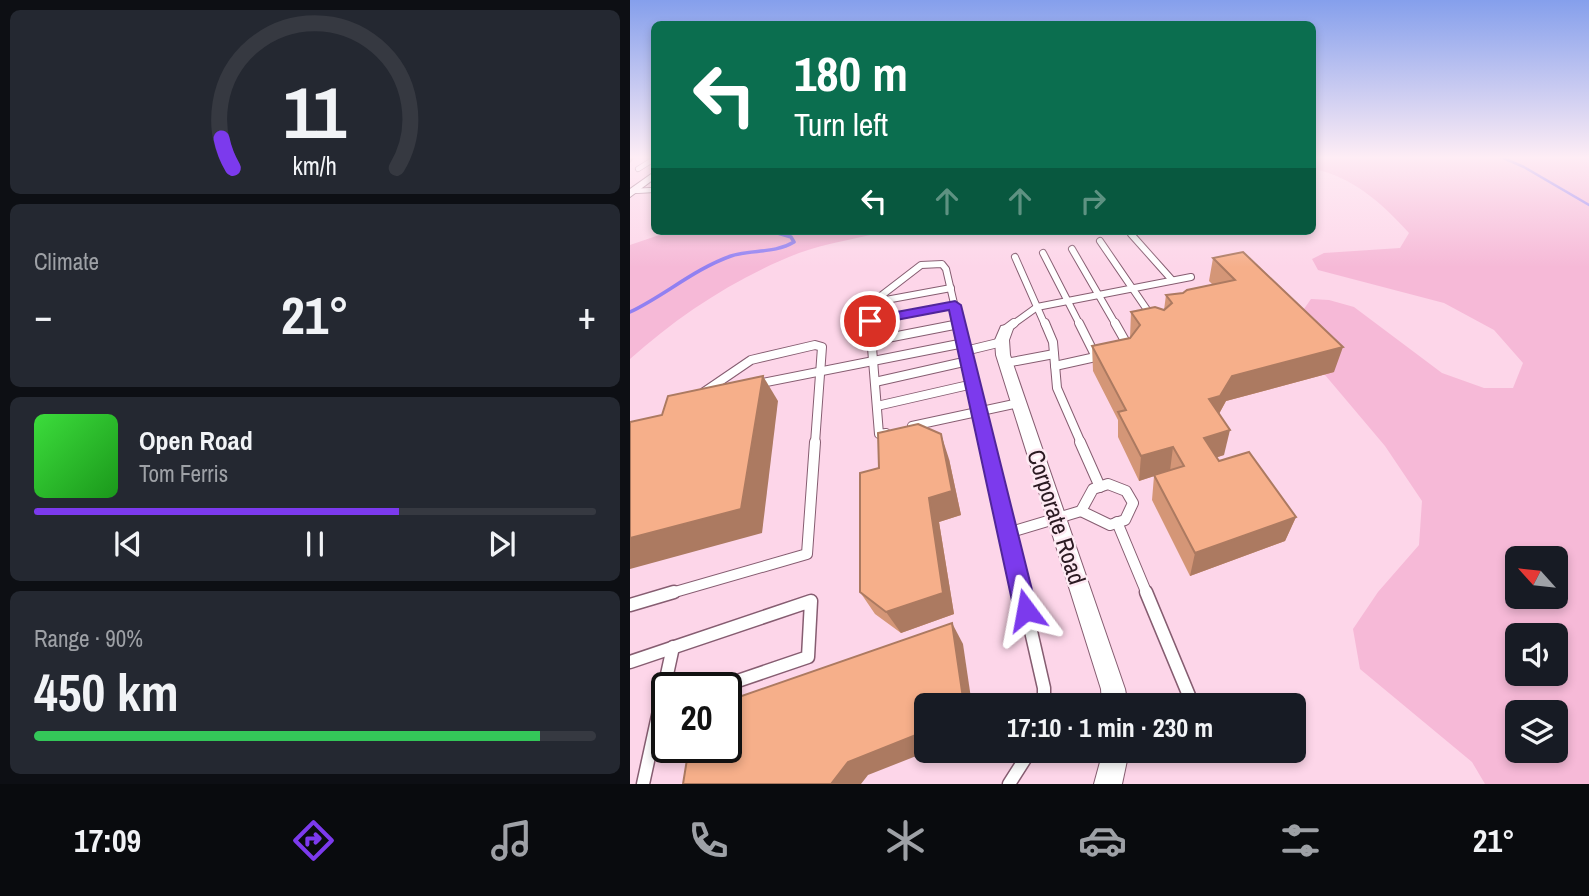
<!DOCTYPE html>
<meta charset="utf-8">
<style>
body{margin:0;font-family:"Archivo Narrow",sans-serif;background:#242831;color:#f1f3f6;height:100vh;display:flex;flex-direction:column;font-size:26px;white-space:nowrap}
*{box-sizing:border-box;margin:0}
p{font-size:23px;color:#9ea1a6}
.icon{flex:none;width:38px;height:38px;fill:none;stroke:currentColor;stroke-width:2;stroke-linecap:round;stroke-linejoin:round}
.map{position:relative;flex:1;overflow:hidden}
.side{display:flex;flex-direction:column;gap:10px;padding:10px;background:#0d0f14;width:630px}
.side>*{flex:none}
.top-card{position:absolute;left:21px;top:21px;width:665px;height:214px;border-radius:10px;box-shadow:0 4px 10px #0003;background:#0b6e4f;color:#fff;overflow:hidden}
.needle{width:46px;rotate:297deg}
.buttons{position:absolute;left:875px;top:546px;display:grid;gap:14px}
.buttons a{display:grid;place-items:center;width:63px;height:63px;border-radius:10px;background:#171b24;box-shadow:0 4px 10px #0003;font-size:35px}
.speed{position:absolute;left:21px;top:672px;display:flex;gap:14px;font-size:35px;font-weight:700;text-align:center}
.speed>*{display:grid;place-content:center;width:91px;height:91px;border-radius:50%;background:#171b24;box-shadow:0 4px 10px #0003;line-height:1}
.speed .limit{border:4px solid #111;border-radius:10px;background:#fff;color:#111}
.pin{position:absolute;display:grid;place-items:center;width:60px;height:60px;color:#fff;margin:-30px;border:4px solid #fff;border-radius:50%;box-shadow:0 2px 7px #0007}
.me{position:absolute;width:77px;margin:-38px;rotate:347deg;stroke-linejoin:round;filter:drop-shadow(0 0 5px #0008)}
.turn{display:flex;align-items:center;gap:24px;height:147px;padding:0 28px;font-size:32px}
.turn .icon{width:91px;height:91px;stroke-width:2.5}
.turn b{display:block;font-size:49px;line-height:60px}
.lanes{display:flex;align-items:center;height:66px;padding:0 28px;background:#0003;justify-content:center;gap:35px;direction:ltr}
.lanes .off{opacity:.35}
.big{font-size:52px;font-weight:700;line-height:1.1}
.side .tile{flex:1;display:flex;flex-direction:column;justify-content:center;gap:10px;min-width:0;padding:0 24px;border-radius:10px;background:#242831}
.side .dial{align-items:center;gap:0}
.dial svg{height:182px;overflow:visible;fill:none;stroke:#363941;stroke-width:7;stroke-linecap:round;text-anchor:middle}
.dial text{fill:#f1f3f6;stroke:none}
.song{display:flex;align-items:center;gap:21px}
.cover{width:84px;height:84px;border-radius:10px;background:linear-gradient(135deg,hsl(120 70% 55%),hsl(120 70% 35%))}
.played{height:7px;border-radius:4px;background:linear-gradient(90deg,#7c3aed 65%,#363941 65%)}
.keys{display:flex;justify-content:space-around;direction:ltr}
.heat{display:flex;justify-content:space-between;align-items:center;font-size:38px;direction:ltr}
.charge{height:10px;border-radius:5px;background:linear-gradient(90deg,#34c759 90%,#363941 0)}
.trip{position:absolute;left:284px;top:693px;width:392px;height:70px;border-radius:10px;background:#171b24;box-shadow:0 4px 10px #0003;font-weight:700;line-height:70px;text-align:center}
.dock{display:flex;height:112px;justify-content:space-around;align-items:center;background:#090b0e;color:#9ea1a6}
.dock .icon{width:49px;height:49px}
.dock .on{color:#7c3aed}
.dock b{font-size:32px;color:#f1f3f6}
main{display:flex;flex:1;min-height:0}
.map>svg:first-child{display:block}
.green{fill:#f6b9d7;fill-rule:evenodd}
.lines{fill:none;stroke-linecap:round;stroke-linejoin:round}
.stream-far1{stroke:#9180f1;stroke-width:2.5}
.stream{stroke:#9180f1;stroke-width:3.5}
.service-far4-casing{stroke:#865d71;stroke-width:6}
.service-far3-casing{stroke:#865d71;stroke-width:8}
.service-far2-casing{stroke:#865d71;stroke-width:10}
.service-far1-casing{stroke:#865d71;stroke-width:12}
.service-casing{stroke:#865d71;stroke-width:15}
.minor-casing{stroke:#865d71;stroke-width:2}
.service-far4{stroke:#fff;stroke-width:4.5}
.service-far3{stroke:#fff;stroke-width:6}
.service-far2{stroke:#fff;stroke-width:8}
.service-far1{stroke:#fff;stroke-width:10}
.service{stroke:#fff;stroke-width:12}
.minor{fill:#fff;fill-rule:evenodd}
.wall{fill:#d49677}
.shaded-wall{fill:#ac7a61}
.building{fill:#f6af8a;stroke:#ac7a61;stroke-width:2}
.route{fill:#7c3aed;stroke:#51269a;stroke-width:2}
.labels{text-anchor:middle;stroke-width:5;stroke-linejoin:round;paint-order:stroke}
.near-street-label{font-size:24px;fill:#2b1a22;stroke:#feeaf3}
</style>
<main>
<section class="side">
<div class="tile dial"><svg viewBox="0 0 100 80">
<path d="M14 69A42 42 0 1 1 86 69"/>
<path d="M14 69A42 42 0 0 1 9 56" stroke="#7c3aed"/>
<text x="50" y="56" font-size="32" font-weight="700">11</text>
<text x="50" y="72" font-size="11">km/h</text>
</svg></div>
<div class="tile"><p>Climate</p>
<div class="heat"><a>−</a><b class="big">21°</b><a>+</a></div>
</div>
<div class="tile">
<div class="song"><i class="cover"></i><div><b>Open Road</b><p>Tom Ferris</p></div></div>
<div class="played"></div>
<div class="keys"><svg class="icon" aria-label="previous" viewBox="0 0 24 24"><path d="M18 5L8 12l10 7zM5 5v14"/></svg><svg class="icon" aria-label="pause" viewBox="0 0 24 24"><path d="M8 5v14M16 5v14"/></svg><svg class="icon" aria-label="next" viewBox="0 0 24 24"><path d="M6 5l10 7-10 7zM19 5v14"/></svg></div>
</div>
<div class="tile"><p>Range · 90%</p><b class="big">450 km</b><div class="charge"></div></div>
</section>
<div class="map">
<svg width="959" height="784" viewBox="0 0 959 784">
<rect width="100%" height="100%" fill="#fdd6e9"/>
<!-- green -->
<g class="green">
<path d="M683,157H959V784H855L842,762L730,669L723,629L748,592L789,545L792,501L755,446L679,356L669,316L681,299L699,300L724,307L812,373L854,388H883L893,363L864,330L814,303L688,270L682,259L694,253L770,248L779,233C753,204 722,176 683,169ZM887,558H926V597H887ZM887,635H926V674H887ZM887,712H926V751H887Z"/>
<path d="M41,231H258C229,238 197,243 169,253C107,277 49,315 0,359V245Z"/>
</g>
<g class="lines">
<!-- stream-far1 -->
<polyline class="stream-far1" points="871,157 894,167 959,205"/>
<!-- stream -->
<path class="stream" d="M0,312C34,296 64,269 101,256C122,249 144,254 164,242L161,237L141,231"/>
<defs>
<g id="service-far4">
<polyline points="8,169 24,159"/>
<polyline points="3,191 24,190"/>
</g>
<g id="service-far3">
<polyline points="501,234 542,280"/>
<polyline points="470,241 522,317"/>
<polyline points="442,249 486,325"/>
<polyline points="413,253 450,325"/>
<polyline points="385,257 415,325"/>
<polyline points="245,302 321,288"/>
<polyline points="241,321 325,305"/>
<polyline points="241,325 239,305 291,265 312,264 316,269 329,325"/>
<polyline points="324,325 329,324"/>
<polyline points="382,325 407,307 561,277"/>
</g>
<g id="service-far2">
<polyline points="240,323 249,434 256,433"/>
<polyline points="329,323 357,443"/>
<polyline points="415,323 423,342 427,388 451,443"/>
<polyline points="449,323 466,357"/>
<polyline points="485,323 498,346"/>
<polyline points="376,329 384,323"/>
<polyline points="242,341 329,324"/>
<polyline points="335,351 372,342"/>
<polyline points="376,363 424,354"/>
<polyline points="425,366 470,356"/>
<polyline points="245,382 338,361"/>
<polyline points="127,384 334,343"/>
<polyline points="74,392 121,360 185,345 192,347 185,443"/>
<polyline points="247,406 343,384"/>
<polyline points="282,426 389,403"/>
</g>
<g id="service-far1">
<polyline points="356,442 392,594"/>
<polyline points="450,442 470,487"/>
<polygon points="478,484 496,491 503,503 495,520 480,525 451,511 463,489"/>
<polyline points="487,522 517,594"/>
<polyline points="378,533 451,511"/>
<polyline points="38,594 177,554 185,442"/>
</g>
<g id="service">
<polyline points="392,592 414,688 414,705"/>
<polyline points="516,592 560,698"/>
<polyline points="0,605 44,592"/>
<polyline points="0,662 181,601 178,657 87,688"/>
<polyline points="13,784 43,647"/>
<polyline points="379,784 400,751"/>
</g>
<g id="minor">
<polygon points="24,172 24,179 0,197 0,189"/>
<polygon points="376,325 383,329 379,340 380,355 495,689 498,705 472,705 471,689 366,355 365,340 371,326"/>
<polygon points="473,751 499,751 492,784 464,784"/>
</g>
</defs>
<!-- service-far4 casing -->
<use href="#service-far4" class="service-far4-casing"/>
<!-- service-far3 casing -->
<use href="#service-far3" class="service-far3-casing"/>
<!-- service-far2 casing -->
<use href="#service-far2" class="service-far2-casing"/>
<!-- service-far1 casing -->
<use href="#service-far1" class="service-far1-casing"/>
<!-- service casing -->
<use href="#service" class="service-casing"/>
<!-- minor casing -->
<use href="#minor" class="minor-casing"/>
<!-- service-far4 -->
<use href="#service-far4" class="service-far4"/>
<!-- service-far3 -->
<use href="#service-far3" class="service-far3"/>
<!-- service-far2 -->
<use href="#service-far2" class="service-far2"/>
<!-- service-far1 -->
<use href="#service-far1" class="service-far1"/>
<!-- service -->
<use href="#service" class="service"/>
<!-- minor -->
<use href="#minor" class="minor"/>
</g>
<!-- wall -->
<g class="wall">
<polygon points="583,258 704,372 596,401 589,414 594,455 587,457 589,461 666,517 655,541 560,576 522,500 524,476 509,481 488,437 488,420 463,371 462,346 500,338 501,312 534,310 536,295 553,293 583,285 579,281"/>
<polygon points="319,459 331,515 309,522 324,614 271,633 245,614 230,592 249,468"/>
</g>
<!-- shaded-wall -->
<g class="shaded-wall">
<polygon points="0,157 5,157 0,163"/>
<polygon points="713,347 704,372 596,401 585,421 579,399 602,376"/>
<polygon points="133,376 148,401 132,533 0,569 0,538"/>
<polygon points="600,430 594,455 570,463 574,438"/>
<polygon points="311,434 319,459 331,515 309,522 324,614 271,633 256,612 299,498"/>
<polygon points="543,447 540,471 509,481 511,456"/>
<polygon points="666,517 655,541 560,576 565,553"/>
<polygon points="322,623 333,644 342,705 334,705"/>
<polygon points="296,731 296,751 299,751 238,775 231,784 201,784 218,762"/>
</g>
<!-- building -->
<g class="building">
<polygon points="613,252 713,347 602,376 590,396 579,399 600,430 574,438 589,461 619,452 666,517 565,553 524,475 554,466 543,447 511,456 488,412 496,410 462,346 500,338 510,325 501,312 525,307 534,310 542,303 536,295 553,293 557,290 605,280 583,258"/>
<polygon points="133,376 111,509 0,538 0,422 32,415 38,396"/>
<polygon points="288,424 311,434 322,491 299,498 313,593 256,612 230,592 230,473 249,468 248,433"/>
<polygon points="322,623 334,705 296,705 296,731 218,762 201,784 53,784 59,747 96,747 96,733 98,732 103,699"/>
</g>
<!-- sky -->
<linearGradient id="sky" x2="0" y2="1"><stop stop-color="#859fec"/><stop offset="0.59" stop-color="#feedf5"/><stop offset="1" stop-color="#feedf5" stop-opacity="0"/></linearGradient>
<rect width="959" height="267" fill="url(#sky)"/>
<!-- route -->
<polygon class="route" points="325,301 331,305 407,610 404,618 396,622 388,618 384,610 319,310 240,325 234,321 240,317"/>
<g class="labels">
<!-- near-street labels -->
<g class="near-street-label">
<text transform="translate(426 517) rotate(72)" y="8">Corporate Road</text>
</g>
</g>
</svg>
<div class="buttons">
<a><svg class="needle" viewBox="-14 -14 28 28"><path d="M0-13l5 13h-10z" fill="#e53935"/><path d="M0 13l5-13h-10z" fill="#9ea1a6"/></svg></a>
<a><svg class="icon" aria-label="sound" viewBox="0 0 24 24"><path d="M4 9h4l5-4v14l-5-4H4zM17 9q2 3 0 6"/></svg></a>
<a><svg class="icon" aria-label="layers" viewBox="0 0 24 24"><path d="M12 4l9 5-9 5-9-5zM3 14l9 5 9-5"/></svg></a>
</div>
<div class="speed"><div class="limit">20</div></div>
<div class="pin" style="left:240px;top:321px;background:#d93025"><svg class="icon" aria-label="arrive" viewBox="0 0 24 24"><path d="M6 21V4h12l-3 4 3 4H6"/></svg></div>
<svg class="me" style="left:396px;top:610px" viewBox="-20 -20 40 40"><path d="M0-17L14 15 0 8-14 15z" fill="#7c3aed" stroke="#fff" stroke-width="4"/></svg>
<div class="trip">17:10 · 1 min · 230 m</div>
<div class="top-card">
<div class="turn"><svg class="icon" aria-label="left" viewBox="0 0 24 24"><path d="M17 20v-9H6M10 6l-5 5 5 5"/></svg><div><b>180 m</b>Turn left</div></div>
<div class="lanes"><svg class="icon" aria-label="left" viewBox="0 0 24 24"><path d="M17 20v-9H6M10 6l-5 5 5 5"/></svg><svg class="icon off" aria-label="ahead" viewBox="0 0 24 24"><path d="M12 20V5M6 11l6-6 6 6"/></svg><svg class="icon off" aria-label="ahead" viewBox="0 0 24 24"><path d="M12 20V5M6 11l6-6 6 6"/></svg><svg class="icon off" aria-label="right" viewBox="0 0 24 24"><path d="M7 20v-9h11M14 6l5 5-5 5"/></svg></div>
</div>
</div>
</main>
<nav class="dock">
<b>17:09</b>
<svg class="icon on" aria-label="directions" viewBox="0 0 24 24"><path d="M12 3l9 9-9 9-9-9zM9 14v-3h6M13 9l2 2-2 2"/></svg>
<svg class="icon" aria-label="music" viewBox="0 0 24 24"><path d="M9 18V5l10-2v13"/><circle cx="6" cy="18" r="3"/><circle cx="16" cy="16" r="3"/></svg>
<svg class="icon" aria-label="phone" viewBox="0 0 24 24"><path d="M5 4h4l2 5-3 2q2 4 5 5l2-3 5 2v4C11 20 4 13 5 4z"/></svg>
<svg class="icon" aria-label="climate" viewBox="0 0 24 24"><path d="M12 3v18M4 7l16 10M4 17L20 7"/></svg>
<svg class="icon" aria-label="car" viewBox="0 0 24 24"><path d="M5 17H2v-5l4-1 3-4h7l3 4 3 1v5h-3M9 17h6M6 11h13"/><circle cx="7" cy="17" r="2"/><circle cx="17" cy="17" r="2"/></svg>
<svg class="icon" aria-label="filters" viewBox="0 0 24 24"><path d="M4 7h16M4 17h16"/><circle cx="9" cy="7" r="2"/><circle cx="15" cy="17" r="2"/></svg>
<b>21°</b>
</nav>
